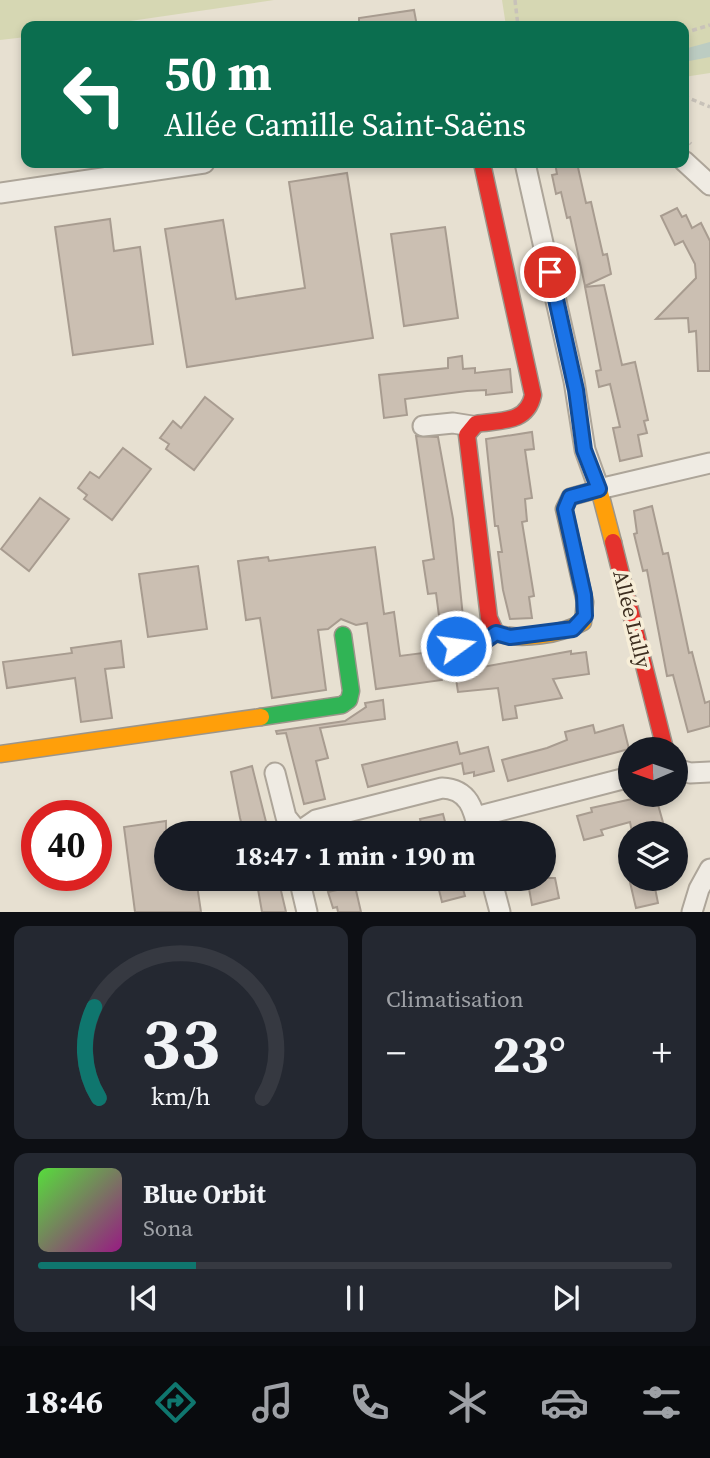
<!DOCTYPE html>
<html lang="fr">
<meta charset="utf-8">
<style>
body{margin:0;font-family:"Source Serif 4",serif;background:#242831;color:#f1f3f6;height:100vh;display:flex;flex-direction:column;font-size:26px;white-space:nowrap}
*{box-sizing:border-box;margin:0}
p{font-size:23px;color:#9ea1a6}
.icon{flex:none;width:38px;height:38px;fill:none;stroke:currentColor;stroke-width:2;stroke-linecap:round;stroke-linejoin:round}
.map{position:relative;height:912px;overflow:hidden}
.panel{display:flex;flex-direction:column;gap:14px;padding:14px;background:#0d0f14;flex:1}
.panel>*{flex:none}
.top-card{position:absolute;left:21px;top:21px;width:668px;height:147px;border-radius:14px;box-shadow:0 4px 10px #0003;background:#0b6e4f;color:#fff;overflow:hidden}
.needle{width:46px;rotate:268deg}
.tools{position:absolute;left:618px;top:737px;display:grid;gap:14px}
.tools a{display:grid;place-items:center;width:70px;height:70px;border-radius:50%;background:#171b24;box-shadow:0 4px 10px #0003;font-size:35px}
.speed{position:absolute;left:21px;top:800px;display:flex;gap:14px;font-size:35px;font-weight:700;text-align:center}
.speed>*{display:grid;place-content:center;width:91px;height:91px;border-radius:50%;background:#171b24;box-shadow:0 4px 10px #0003;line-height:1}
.speed .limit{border:10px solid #d22;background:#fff;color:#111}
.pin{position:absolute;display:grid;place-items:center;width:60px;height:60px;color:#fff;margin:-30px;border:4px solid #fff;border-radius:50%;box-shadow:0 2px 7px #0007}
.me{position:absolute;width:77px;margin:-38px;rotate:76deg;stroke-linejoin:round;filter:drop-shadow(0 0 5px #0008)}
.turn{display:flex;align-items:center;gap:24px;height:147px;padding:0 28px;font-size:32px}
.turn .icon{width:91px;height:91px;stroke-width:2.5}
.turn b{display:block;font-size:49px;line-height:60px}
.big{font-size:52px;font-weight:700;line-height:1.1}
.panel .widget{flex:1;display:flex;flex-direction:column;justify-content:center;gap:10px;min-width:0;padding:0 24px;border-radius:14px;background:#242831}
.panel .dial{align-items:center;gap:0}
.dial svg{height:182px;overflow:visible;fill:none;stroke:#363941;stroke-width:7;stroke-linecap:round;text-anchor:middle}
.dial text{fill:#f1f3f6;stroke:none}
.song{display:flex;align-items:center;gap:21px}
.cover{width:84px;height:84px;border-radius:10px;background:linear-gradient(135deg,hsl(110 70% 55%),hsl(310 70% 35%))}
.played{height:7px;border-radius:4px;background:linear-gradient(90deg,#0f766e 25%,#363941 25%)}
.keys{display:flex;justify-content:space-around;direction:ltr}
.heat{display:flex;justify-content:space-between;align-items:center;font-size:38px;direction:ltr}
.panel .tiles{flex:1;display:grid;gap:14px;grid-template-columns:1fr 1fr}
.widget:last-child{grid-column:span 2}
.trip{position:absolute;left:154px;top:821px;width:402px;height:70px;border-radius:35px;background:#171b24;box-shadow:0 4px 10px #0003;font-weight:700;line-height:70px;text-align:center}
.menu{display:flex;height:112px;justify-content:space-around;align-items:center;background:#090b0e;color:#9ea1a6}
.menu .icon{width:49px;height:49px}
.menu .selected{color:#0f766e}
.menu b{font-size:32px;color:#f1f3f6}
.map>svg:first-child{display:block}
.green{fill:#d6d7b3}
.water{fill:#bcccc2}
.building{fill:#cbbfb2;stroke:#a89c90;stroke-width:2}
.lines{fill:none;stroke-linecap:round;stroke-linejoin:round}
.street-casing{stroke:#ada599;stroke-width:23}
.fast-casing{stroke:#9c958a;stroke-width:19}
.slow-casing{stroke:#9c958a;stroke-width:19}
.jam-casing{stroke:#9c958a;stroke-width:19}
.path{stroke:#c8c2b9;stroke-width:3.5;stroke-dasharray:5 3.5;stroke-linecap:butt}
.street{stroke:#efebe3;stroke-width:19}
.fast{stroke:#30b455;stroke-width:16}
.slow{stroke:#ff9f0a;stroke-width:16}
.jam{stroke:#e5322d;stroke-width:16}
.route-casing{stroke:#114b97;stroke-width:18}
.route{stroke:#1a73e8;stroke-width:12}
.labels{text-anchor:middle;stroke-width:7;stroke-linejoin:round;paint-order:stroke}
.street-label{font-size:21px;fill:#3d2e20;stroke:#f7eed8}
</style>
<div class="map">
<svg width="710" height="912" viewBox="0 0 710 912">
<rect width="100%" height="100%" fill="#e7e0d1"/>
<!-- green -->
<g class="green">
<polygon points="0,0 274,0 96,26 26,26 26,37 0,40"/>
<polygon points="502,0 710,0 710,73 684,77 684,26 506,26"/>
</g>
<!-- water -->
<polygon class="water" points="710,42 710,57 684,62 684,49"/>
<!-- building -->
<g class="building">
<polygon points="414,10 417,26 359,26 359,18"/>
<polygon points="555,163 577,163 586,203 591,202 603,255 607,254 611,274 585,286 570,217 567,218 561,192 556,194 552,175 557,174"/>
<polygon points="347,173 373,338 187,367 165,229 223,220 236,299 305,288 289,182"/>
<polygon points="677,208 682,217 686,215 692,228 701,223 710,241 710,371 698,371 696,331 689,332 688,318 656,319 696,278 695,264 683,241 675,245 661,216"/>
<polygon points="110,219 114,251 140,247 153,344 73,355 55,227"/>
<polygon points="445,227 458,318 404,326 391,234"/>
<polygon points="604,285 622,365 635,362 648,420 644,421 647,433 638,435 642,456 620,461 613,428 620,427 610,384 599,387 596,371 601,370 585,287"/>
<polygon points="462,356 463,369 475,368 475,373 510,369 512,392 486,395 486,390 467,391 405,399 407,415 384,418 379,375 448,368 448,358"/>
<polygon points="205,397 233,419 194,470 166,449 169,444 160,438 173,421 181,428"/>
<polygon points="532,432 534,449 525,450 532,498 525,499 527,521 522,522 534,596 529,597 532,618 510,619 503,590 498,552 502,552 498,526 495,526 486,439"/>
<polygon points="416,436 438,437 453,519 464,627 441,631 436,593 428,594 423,561 434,559"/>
<polygon points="123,448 151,469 112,520 84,499 87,495 78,488 90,472 99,478"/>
<polygon points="40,498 69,519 29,571 1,549"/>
<polygon points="652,506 663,554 668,553 689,653 692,652 705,703 710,701 710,726 688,732 673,675 667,676 647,570 643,571 634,534 637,533 634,511"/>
<polygon points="375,547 384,614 394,612 400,656 438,651 442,680 376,689 367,623 356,625 341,619 328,629 318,630 326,690 272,698 260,618 246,620 238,561 268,557 269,561"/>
<polygon points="198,566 207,629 148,637 139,574"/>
<polygon points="121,641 124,667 105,669 112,718 81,722 75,678 7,688 3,662 72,653 71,648"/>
<polygon points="571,651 571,654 586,652 589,674 553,679 562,698 515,706 517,718 503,720 498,688 458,692 455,672"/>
<polygon points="383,700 385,719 320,728 328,758 316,761 325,799 304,804 286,733 277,734 276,731 345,721 366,707 365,703"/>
<polygon points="593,725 595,733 623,725 629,749 508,781 502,760 547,748 567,740 565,732"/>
<polygon points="457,742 460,754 488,747 494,771 474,776 474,772 464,774 462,763 368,787 362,765"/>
<polygon points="252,766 266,822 267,833 244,833 240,818 231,772"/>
<polygon points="655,794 664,826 645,833 639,830 632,832 630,822 601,830 603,835 584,840 577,816 592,812 591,808"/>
<polygon points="443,814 448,833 423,833 420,819"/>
<polygon points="166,821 166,878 196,878 201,912 135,912 124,827"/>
<polygon points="256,878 278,878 286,912 262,912"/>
<polygon points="436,878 460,878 465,896 442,902"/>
<polygon points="527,878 555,878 559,898 532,905"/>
<polygon points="629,878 653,878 658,903 636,908"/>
<polygon points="355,886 361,912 338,912 337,907 333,908 328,892"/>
</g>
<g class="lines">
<defs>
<g id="street">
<polyline points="684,161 710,185"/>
<polyline points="525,163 574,381 585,450 599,489 710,463"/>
<polyline points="0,193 204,163"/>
<polyline points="423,426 453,423 472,426"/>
<polyline points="676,769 690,773 710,772"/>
<polyline points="275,773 286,817 299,833"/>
<polyline points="476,817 630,777"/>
<path d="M300,831L316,820L442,788C470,789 474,811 479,833"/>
<polyline points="299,878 307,912"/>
<polyline points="491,878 500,912"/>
<polyline points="692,912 699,889 710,869"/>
</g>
<polyline id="fast" points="261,717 342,705 349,700 351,691 343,635"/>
<g id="slow">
<path d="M455,646L483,642L496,633C521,641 561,635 583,622L585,602L564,509L570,497L599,489L613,542"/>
<polyline points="0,754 261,717"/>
</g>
<g id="jam">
<path d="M482,163L533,395C527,424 500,420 476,424L467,435L489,618L496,633"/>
<polyline points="613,542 665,749"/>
</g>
</defs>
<!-- street casing -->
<use href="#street" class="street-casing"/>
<!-- fast casing -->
<use href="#fast" class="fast-casing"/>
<!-- slow casing -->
<use href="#slow" class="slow-casing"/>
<!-- jam casing -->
<use href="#jam" class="jam-casing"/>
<!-- path -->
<g class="path">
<polyline points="515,0 518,26"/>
<polyline points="684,33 710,25"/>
<polyline points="684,96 710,107"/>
<polyline points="684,137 691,144"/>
</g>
<!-- street -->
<use href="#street" class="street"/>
<!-- fast -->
<use href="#fast" class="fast"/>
<!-- slow -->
<use href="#slow" class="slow"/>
<!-- jam -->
<use href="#jam" class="jam"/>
</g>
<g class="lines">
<defs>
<polyline id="route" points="456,646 483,642 496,633 510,637 573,629 585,616 584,595 565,509 570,497 599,489 584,450 576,390 550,272"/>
</defs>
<!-- route casing -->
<use href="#route" class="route-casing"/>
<!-- route -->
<use href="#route" class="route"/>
</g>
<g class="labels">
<!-- street labels -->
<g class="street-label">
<text transform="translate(632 619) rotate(76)" y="7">Allée Lully</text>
</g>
</g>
</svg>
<div class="tools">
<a><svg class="needle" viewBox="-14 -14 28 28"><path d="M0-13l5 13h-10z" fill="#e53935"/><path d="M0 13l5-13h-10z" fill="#9ea1a6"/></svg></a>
<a><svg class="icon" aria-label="layers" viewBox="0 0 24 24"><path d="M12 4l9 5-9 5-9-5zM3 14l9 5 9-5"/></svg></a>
</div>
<div class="speed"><div class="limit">40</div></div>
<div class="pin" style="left:550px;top:272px;background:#d93025"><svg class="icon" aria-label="arrive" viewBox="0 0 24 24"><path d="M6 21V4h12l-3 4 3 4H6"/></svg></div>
<svg class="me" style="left:456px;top:646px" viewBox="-20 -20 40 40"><circle r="17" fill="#1a73e8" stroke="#fff" stroke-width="3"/><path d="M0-11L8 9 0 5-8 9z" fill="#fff"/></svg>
<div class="trip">18:47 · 1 min · 190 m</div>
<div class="top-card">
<div class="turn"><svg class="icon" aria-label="left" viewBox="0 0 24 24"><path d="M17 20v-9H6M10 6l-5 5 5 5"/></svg><div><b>50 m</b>Allée Camille Saint-Saëns</div></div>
</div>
</div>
<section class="panel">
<div class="tiles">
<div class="widget dial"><svg viewBox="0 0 100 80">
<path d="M14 69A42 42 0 1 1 86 69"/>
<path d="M14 69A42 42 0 0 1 12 29" stroke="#0f766e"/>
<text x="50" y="56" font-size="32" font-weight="700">33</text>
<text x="50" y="72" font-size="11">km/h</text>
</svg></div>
<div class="widget"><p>Climatisation</p>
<div class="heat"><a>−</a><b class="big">23°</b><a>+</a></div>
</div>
<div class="widget">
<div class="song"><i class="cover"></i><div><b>Blue Orbit</b><p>Sona</p></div></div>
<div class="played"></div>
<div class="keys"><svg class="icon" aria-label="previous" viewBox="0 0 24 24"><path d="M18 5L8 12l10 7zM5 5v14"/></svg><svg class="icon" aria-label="pause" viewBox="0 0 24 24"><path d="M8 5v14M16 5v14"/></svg><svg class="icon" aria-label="next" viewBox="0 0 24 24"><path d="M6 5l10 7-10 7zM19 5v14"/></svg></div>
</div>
</div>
</section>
<nav class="menu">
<b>18:46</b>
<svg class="icon selected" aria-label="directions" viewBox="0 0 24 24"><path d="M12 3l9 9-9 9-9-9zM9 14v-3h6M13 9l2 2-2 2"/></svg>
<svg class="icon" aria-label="music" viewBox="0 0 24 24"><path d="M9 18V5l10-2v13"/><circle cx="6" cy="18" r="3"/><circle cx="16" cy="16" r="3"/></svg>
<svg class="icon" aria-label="phone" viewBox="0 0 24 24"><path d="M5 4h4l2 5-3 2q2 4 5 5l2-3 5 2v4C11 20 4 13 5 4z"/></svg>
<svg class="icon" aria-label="climate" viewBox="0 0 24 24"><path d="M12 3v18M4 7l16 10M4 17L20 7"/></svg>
<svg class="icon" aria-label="car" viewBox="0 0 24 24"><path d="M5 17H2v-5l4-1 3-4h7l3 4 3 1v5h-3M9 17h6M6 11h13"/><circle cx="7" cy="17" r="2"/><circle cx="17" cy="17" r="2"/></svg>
<svg class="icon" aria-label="filters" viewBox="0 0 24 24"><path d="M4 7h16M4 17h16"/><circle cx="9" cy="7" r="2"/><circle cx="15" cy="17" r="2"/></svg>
</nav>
